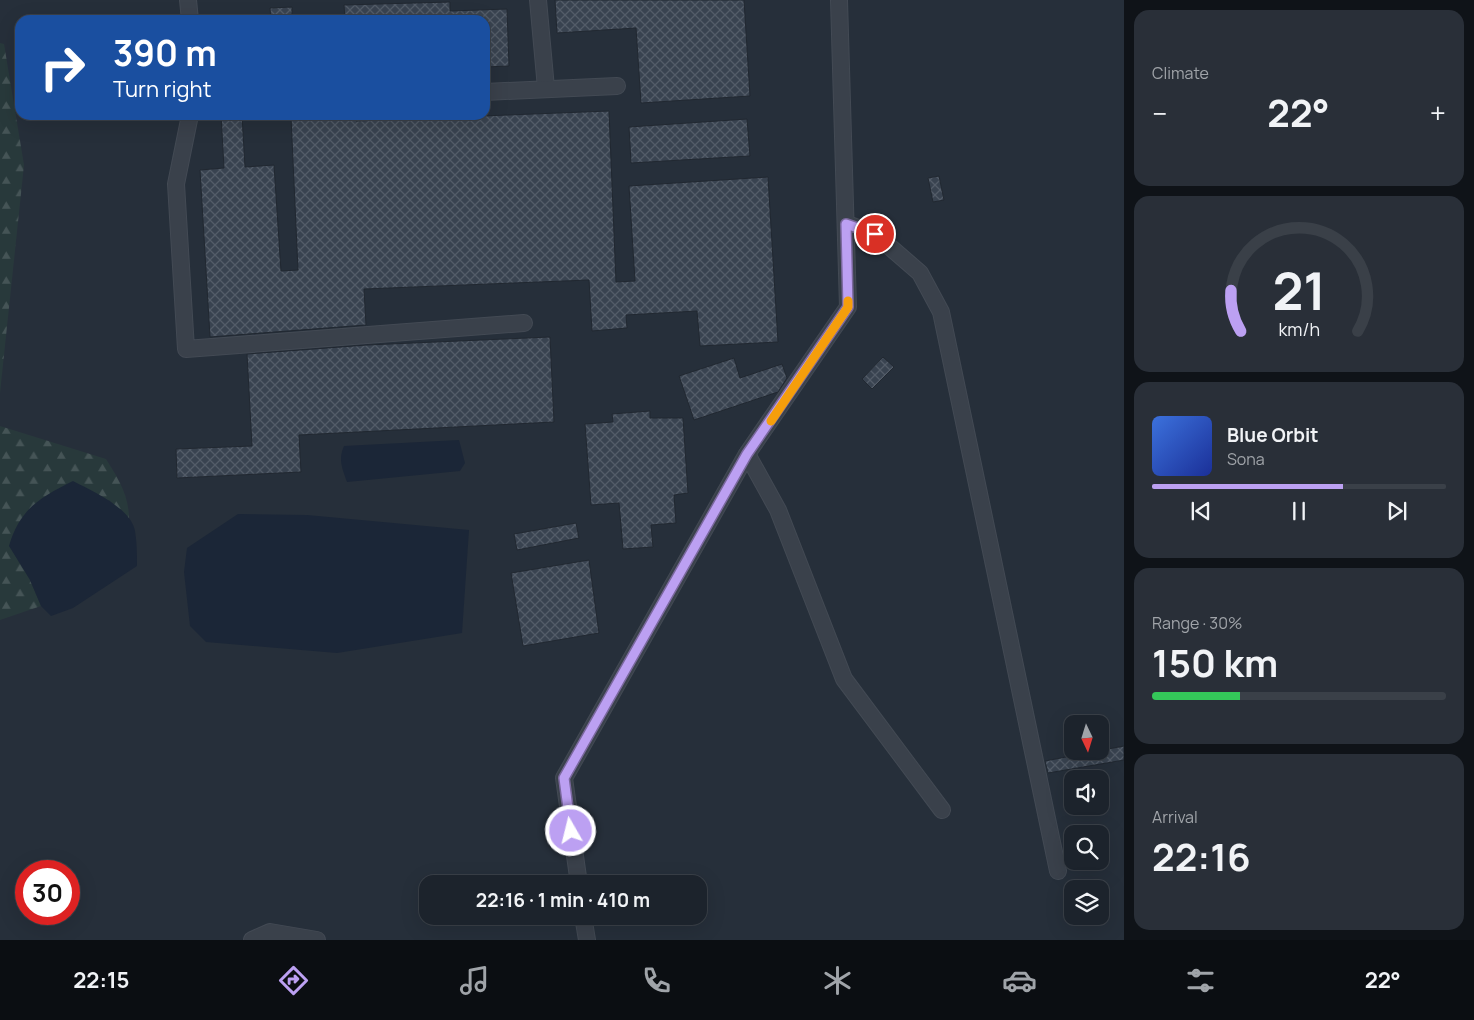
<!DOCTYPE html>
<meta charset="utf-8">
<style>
body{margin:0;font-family:Manrope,sans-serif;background:#292f38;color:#f1f3f6;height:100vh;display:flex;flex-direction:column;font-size:19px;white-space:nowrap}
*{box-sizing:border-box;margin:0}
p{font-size:16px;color:#a0a4a9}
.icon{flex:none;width:28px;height:28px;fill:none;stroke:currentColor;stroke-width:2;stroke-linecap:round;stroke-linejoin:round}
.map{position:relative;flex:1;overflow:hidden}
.sheet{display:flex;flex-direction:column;gap:10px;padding:10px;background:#0f1318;width:350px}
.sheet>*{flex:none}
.hud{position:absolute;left:15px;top:15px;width:475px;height:105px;border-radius:15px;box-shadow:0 5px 20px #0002,0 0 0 1px #3a4048;background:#1a4fa0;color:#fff;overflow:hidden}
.needle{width:32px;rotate:176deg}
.controls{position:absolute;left:1064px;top:715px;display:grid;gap:10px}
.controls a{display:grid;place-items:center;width:45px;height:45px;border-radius:10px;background:#1c232c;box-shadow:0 5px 20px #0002,0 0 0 1px #3a4048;font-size:25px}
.speed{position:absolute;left:15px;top:860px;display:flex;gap:10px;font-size:25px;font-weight:700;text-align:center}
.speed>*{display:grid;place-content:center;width:65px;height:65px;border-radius:50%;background:#1c232c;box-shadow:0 5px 20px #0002,0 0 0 1px #3a4048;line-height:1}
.speed .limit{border:8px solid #d22;background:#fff;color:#111}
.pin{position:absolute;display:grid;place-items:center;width:42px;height:42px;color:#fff;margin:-21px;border:2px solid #fff;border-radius:50%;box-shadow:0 1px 5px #0007}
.me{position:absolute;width:55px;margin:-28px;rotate:352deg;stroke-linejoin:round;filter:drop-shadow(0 0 4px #0008)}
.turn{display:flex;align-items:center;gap:18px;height:105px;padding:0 15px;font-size:22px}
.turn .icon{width:65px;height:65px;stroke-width:2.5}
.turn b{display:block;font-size:35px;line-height:42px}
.big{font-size:38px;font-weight:700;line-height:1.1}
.sheet .card{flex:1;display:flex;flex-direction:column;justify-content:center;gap:8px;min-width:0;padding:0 18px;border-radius:15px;background:#292f38}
.sheet .dial{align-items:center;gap:0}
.dial svg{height:130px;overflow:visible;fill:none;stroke:#3a4048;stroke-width:7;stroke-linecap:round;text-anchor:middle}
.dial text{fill:#f1f3f6;stroke:none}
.song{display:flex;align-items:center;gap:15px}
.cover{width:60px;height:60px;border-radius:8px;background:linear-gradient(135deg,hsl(220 70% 55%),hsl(230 70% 35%))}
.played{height:5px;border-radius:2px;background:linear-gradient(90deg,#bca0f2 65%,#3a4048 65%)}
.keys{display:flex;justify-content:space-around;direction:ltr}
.heat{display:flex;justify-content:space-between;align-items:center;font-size:28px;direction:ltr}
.charge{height:8px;border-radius:4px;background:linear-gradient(90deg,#34c759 30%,#3a4048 0)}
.trip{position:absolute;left:419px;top:875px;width:288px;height:50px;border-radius:15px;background:#1c232c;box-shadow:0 5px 20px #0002,0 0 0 1px #3a4048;font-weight:700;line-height:50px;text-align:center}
.menu{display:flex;height:80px;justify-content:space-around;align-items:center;background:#0b0e12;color:#a0a4a9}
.menu .icon{width:35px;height:35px}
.menu .active{color:#bca0f2}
.menu b{font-size:22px;color:#f1f3f6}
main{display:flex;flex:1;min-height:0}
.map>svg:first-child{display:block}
.forest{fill:url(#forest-firs)}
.water{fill:#1b2637}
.building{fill:url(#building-cross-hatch);stroke:#212831}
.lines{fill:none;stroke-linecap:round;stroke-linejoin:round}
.minor-casing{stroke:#434a54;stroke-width:18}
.minor{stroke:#3a414b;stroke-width:16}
.route-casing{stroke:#7a689d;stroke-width:12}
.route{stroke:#bca0f2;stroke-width:9}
.slow{stroke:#f59e0b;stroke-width:9}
</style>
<main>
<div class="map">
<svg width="1124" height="940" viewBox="0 0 1124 940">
<defs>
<pattern id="forest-firs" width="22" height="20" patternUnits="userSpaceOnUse" patternTransform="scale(1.25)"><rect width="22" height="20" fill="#28393b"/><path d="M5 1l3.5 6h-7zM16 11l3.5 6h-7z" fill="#455456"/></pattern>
<pattern id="building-cross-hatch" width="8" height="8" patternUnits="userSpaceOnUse" patternTransform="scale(1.25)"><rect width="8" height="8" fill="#394350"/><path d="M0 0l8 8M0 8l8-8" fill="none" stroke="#535c68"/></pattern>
</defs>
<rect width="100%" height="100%" fill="#262f3a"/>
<!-- forest -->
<g class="forest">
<polygon points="0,43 4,44 24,165 0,393"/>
<path d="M0,426L106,459C118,478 129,495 129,519L109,500L30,580L41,606L0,620Z"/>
</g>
<!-- water -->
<g class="water">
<path d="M459,440L465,463L460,471L347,482C342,468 338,459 344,446Z"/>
<path d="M73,481C92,491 131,508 135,531C137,543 137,555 137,566L73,608L51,616L41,606L30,580L9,546C20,509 39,498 73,481Z"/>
<polygon points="238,514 307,515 469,530 462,633 337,653 206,642 190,626 184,572 187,548"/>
</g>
<!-- building -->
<g class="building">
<polygon points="555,0 744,0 750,96 641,103 636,28 557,33"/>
<polygon points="450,2 450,11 507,9 509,66 485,67 485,20 345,20 344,5"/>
<polygon points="292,7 292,20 271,20 270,8"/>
<polygon points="609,111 616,282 635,281 629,186 768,177 778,342 700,346 697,311 626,315 627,328 592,331 589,280 364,289 366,325 210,337 200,170 224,168 221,115 242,115 245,167 274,165 281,271 298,270 291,117 356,115 356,121"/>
<polygon points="747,119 750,156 631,163 629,127"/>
<polygon points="939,176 944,200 933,202 928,178"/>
<polygon points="550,337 554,422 299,435 301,472 177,478 176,449 252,446 247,354 367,345"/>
<polygon points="883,357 894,367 872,389 862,379"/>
<polygon points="734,358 740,378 782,364 787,378 778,392 694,420 679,376"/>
<polygon points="650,411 650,418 683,418 688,493 674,495 676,523 651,525 653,547 623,549 619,503 591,505 585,424 613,422 612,414"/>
<polygon points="576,523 579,538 517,550 514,534"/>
<polygon points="589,560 599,633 523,646 511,573"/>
<polygon points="1124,746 1124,760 1048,773 1045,761"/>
</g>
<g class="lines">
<defs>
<g id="minor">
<polyline points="188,0 190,20"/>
<polyline points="538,0 546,88"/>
<polyline points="485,92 617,86"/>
<polyline points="190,115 176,184 186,349 524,323"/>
<polyline points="847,224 875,234 920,273 941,312 1058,871"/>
<polyline points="747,454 778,510 844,679 942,810"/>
<polyline points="579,884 564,778 747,454 848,307 839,0"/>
<polyline points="583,916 587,940"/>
<polyline points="252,940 270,932 317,940"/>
</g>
</defs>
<!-- minor casing -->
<use href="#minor" class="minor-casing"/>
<!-- minor -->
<use href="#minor" class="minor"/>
</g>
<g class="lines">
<defs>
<polyline id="route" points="571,831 564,778 747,454 848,307 846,224 875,234"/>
</defs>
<!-- route casing -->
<use href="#route" class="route-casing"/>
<!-- route -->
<use href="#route" class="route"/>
<!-- slow -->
<polyline class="slow" points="771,421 848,307 848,301"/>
</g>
</svg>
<div class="controls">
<a><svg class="needle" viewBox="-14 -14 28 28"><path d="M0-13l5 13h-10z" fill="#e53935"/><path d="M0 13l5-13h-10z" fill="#a0a4a9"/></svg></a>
<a><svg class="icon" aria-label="sound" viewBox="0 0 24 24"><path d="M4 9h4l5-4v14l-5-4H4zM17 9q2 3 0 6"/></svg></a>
<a><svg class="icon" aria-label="search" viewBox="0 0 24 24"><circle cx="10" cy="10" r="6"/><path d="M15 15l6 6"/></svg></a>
<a><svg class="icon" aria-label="layers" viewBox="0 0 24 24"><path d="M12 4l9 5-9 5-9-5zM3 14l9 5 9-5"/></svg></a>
</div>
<div class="speed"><div class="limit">30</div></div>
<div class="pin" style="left:875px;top:234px;background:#d93025"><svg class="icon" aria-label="arrive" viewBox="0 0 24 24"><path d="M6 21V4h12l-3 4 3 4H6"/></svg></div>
<svg class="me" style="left:571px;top:831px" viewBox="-20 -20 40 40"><circle r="17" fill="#bca0f2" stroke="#fff" stroke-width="3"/><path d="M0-11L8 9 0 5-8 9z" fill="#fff"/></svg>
<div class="trip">22:16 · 1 min · 410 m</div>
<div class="hud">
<div class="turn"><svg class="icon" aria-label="right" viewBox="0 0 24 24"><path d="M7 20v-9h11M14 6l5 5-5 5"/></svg><div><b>390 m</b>Turn right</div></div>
</div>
</div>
<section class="sheet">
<div class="card"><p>Climate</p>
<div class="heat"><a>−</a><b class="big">22°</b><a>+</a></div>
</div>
<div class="card dial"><svg viewBox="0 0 100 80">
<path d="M14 69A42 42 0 1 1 86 69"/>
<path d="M14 69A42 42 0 0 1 8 44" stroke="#bca0f2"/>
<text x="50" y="56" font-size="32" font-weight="700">21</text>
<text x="50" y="72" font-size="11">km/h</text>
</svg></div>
<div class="card">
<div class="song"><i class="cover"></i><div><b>Blue Orbit</b><p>Sona</p></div></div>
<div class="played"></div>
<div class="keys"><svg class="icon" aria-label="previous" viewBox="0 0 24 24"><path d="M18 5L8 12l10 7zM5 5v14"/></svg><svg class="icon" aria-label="pause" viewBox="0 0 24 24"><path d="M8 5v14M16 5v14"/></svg><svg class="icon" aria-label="next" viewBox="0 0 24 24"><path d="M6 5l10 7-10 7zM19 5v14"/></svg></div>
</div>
<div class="card"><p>Range · 30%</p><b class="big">150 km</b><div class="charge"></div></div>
<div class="card"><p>Arrival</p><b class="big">22:16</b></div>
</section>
</main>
<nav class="menu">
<b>22:15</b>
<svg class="icon active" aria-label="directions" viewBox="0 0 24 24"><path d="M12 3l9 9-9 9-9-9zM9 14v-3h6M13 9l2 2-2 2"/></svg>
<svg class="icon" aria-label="music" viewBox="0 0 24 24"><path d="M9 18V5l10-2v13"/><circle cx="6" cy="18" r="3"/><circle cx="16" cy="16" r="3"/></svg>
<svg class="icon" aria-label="phone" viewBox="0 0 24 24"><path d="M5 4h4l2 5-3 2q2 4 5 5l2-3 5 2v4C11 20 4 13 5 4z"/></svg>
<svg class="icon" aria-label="climate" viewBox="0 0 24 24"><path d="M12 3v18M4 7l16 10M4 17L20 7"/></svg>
<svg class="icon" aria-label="car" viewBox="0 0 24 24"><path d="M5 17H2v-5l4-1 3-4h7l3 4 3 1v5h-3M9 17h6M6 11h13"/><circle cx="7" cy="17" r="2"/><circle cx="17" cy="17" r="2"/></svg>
<svg class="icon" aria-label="filters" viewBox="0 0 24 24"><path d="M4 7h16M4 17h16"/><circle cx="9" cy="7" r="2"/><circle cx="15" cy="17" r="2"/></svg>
<b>22°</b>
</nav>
